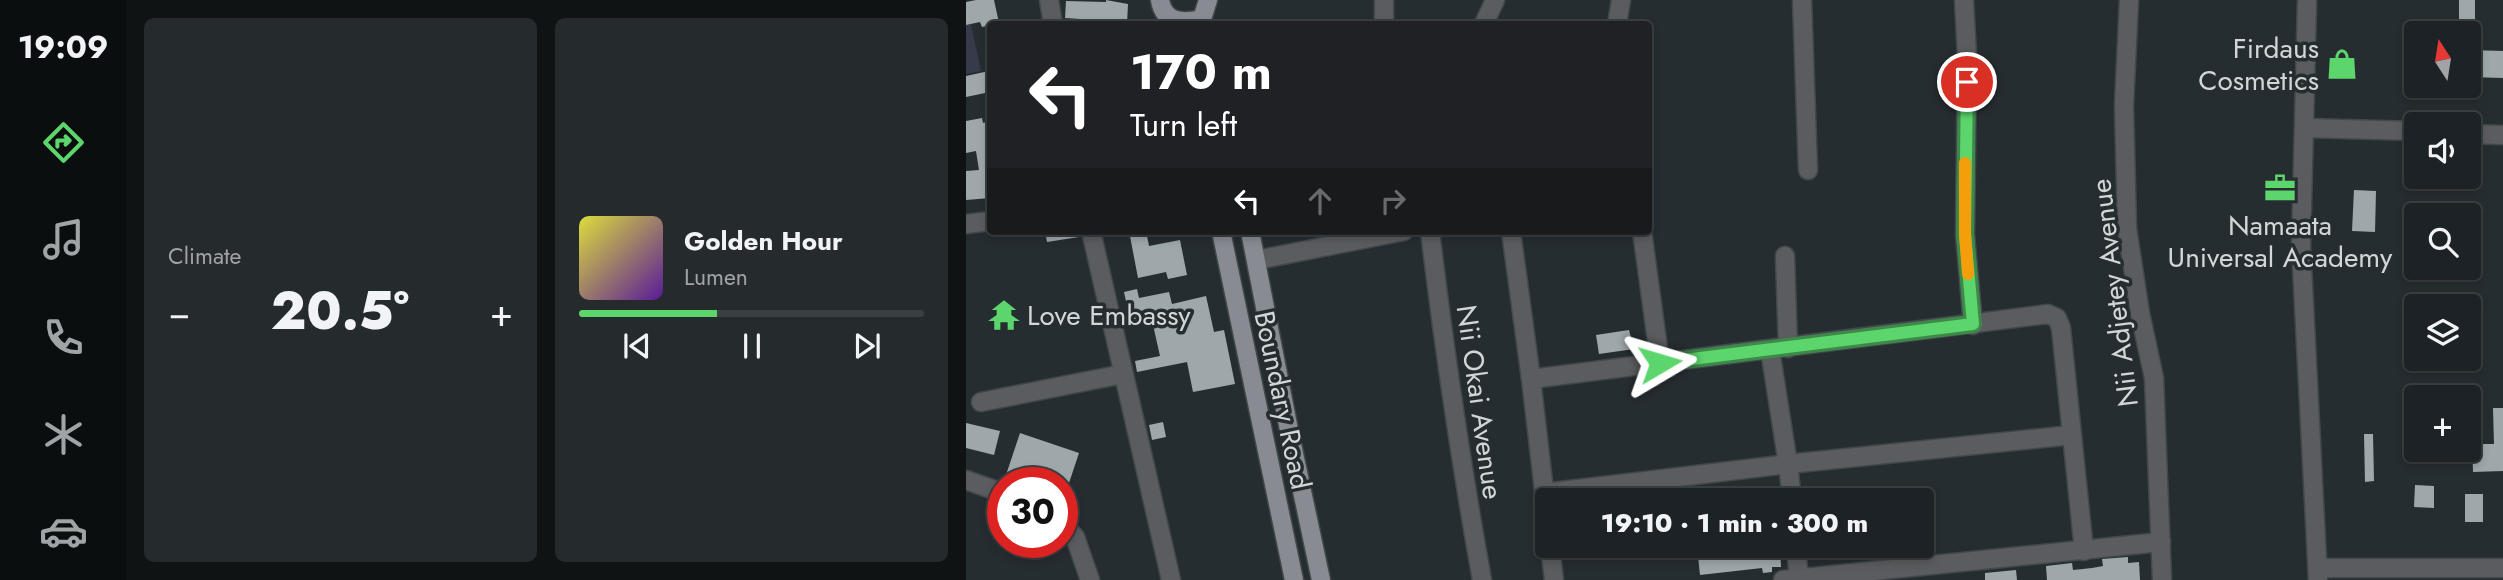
<!DOCTYPE html>
<meta charset="utf-8">
<style>
body{margin:0;font-family:Jost,sans-serif;background:#252a2d;color:#f1f3f6;height:100vh;display:flex;flex-direction:column;font-size:26px;white-space:nowrap}
*{box-sizing:border-box;margin:0}
p{font-size:23px;color:#a0a4a7}
.icon{flex:none;width:38px;height:38px;fill:none;stroke:currentColor;stroke-width:2;stroke-linecap:round;stroke-linejoin:round}
.map{position:relative;flex:1;overflow:hidden}
.panel{display:flex;flex-direction:column;gap:18px;padding:18px;background:#0f1314;width:840px}
.panel>*{flex:none}
.top-card{position:absolute;left:21px;top:21px;width:665px;height:214px;border-radius:7px;box-shadow:0 4px 10px #0003,0 0 0 2px #3a3f42;background:#202124;color:#fff;overflow:hidden}
.needle{width:46px;rotate:348deg}
.controls{position:absolute;left:1438px;top:21px;display:grid;gap:14px}
.controls a{display:grid;place-items:center;width:77px;height:77px;border-radius:7px;background:#1c2225;box-shadow:0 4px 10px #0003,0 0 0 2px #3a3f42;font-size:35px}
.speed{position:absolute;left:21px;top:467px;display:flex;gap:14px;font-size:35px;font-weight:700;text-align:center}
.speed>*{display:grid;place-content:center;width:91px;height:91px;border-radius:50%;background:#1c2225;box-shadow:0 4px 10px #0003,0 0 0 2px #3a3f42;line-height:1}
.speed .limit{border:10px solid #d22;background:#fff;color:#111}
.pin{position:absolute;display:grid;place-items:center;width:60px;height:60px;color:#fff;margin:-30px;border:4px solid #fff;border-radius:50%;box-shadow:0 2px 7px #0007}
.me{position:absolute;width:77px;margin:-38px;rotate:83deg;stroke-linejoin:round;filter:drop-shadow(0 0 5px #0008)}
.turn{display:flex;align-items:center;gap:24px;height:147px;padding:0 28px;font-size:32px}
.turn .icon{width:91px;height:91px;stroke-width:2.5}
.turn b{display:block;font-size:49px;line-height:60px}
.lanes{display:flex;align-items:center;height:66px;padding:0 28px;background:#0003;justify-content:center;gap:35px;direction:ltr}
.lanes .off{opacity:.35}
.big{font-size:52px;font-weight:800;line-height:1.1}
.panel .card{flex:1;display:flex;flex-direction:column;justify-content:center;gap:10px;min-width:0;padding:0 24px;border-radius:10px;background:#252a2d}
.song{display:flex;align-items:center;gap:21px}
.cover{width:84px;height:84px;border-radius:10px;background:linear-gradient(135deg,hsl(60 70% 55%),hsl(270 70% 35%))}
.played{height:7px;border-radius:4px;background:linear-gradient(90deg,#5dd56d 40%,#3a3f42 40%)}
.keys{display:flex;justify-content:space-around;direction:ltr}
.heat{display:flex;justify-content:space-between;align-items:center;font-size:38px;direction:ltr}
.panel .tiles{flex:1;display:grid;gap:18px;grid-template-columns:repeat(2,1fr)}
.trip{position:absolute;left:569px;top:488px;width:399px;height:70px;border-radius:7px;background:#1c2225;box-shadow:0 4px 10px #0003,0 0 0 2px #3a3f42;font-weight:800;line-height:70px;text-align:center}
main{display:flex;flex:1;min-height:0}
.tabs{display:flex;flex-direction:column;width:126px;justify-content:space-around;align-items:center;background:#0b0e0f;color:#a0a4a7}
.tabs .icon{width:49px;height:49px}
.tabs .selected{color:#5dd56d}
.tabs b{font-size:32px;color:#f1f3f6}
.map>svg:first-child{display:block}
.green{fill:#363a4a}
.building{fill:#9ea8ab}
.lines{fill:none;stroke-linecap:round;stroke-linejoin:round}
.minor-casing{stroke:#41484c;stroke-width:21}
.major-casing{stroke:#41484c;stroke-width:21}
.minor{stroke:#5a5c5f;stroke-width:18}
.major{stroke:#888c92;stroke-width:18}
.route-casing{stroke:#3c8a47;stroke-width:18}
.route{stroke:#5dd56d;stroke-width:12}
.slow{stroke:#f59e0b;stroke-width:12}
.labels{text-anchor:middle;stroke-width:7;stroke-linejoin:round;paint-order:stroke}
.poi-label{font-size:28px;fill:#d1d6d8;stroke:#262d31;text-anchor:end}
.street-label{font-size:28px;fill:#d1d6d8;stroke:#262d31}
</style>
<main>
<nav class="tabs">
<b>19:09</b>
<svg class="icon selected" aria-label="directions" viewBox="0 0 24 24"><path d="M12 3l9 9-9 9-9-9zM9 14v-3h6M13 9l2 2-2 2"/></svg>
<svg class="icon" aria-label="music" viewBox="0 0 24 24"><path d="M9 18V5l10-2v13"/><circle cx="6" cy="18" r="3"/><circle cx="16" cy="16" r="3"/></svg>
<svg class="icon" aria-label="phone" viewBox="0 0 24 24"><path d="M5 4h4l2 5-3 2q2 4 5 5l2-3 5 2v4C11 20 4 13 5 4z"/></svg>
<svg class="icon" aria-label="climate" viewBox="0 0 24 24"><path d="M12 3v18M4 7l16 10M4 17L20 7"/></svg>
<svg class="icon" aria-label="car" viewBox="0 0 24 24"><path d="M5 17H2v-5l4-1 3-4h7l3 4 3 1v5h-3M9 17h6M6 11h13"/><circle cx="7" cy="17" r="2"/><circle cx="17" cy="17" r="2"/></svg>
</nav>
<section class="panel">
<div class="tiles">
<div class="card"><p>Climate</p>
<div class="heat"><a>−</a><b class="big">20.5°</b><a>+</a></div>
</div>
<div class="card">
<div class="song"><i class="cover"></i><div><b>Golden Hour</b><p>Lumen</p></div></div>
<div class="played"></div>
<div class="keys"><svg class="icon" aria-label="previous" viewBox="0 0 24 24"><path d="M18 5L8 12l10 7zM5 5v14"/></svg><svg class="icon" aria-label="pause" viewBox="0 0 24 24"><path d="M8 5v14M16 5v14"/></svg><svg class="icon" aria-label="next" viewBox="0 0 24 24"><path d="M6 5l10 7-10 7zM19 5v14"/></svg></div>
</div>
</div>
</section>
<div class="map">
<svg width="1537" height="580" viewBox="0 0 1537 580">
<rect width="100%" height="100%" fill="#262d31"/>
<!-- green -->
<polygon class="green" points="5,24 15,71 0,74 0,25"/>
<!-- building -->
<g class="building">
<polygon points="10,0 28,0 33,23 16,27 14,22 0,25 0,2"/>
<polygon points="140,0 162,4 161,24 115,24 114,19 99,18 100,1 140,2"/>
<rect x="1493" y="0" width="16" height="27"/>
<polygon points="1504,50 1537,51 1537,78 1503,77"/>
<polygon points="23,71 24,92 0,97 0,76"/>
<polygon points="16,118 17,123 24,121 24,198 0,200 0,171 13,170 10,151 0,153 0,121"/>
<polygon points="1388,190 1410,191 1409,232 1386,231"/>
<polygon points="79,231 113,231 113,237 81,242"/>
<polygon points="163,231 180,231 183,246 214,240 221,275 202,279 200,272 172,278"/>
<polygon points="171,289 173,298 203,292 206,304 240,296 248,332 258,330 269,384 227,392 221,362 171,372 169,361 194,356 185,316 164,320 158,292"/>
<polygon points="663,330 668,349 633,354 630,335"/>
<polygon points="1527,408 1537,408 1537,471 1507,472 1506,444 1528,444"/>
<polygon points="197,422 200,437 186,440 183,425"/>
<polygon points="0,423 34,431 28,455 0,448"/>
<polygon points="54,433 113,453 103,483 53,483 39,478"/>
<polygon points="1398,434 1407,434 1408,481 1399,482"/>
<polygon points="1449,485 1468,486 1468,508 1448,507"/>
<rect x="1499" y="494" width="18" height="28"/>
<polygon points="731,546 814,546 815,567 806,567 806,572 797,573 796,568 734,575"/>
<polygon points="1162,557 1162,563 1173,562 1174,580 1081,580 1080,566 1106,563 1107,570 1126,568 1137,566 1136,559"/>
<polygon points="1050,570 1051,580 1019,580 1019,573"/>
</g>
<g class="lines">
<defs>
<g id="minor">
<polyline points="83,0 87,24"/>
<polyline points="836,0 842,170"/>
<polyline points="998,0 1001,56 999,235 1007,325"/>
<polyline points="1163,0 1158,105 1161,228 1174,313 1188,378 1196,580"/>
<polyline points="1341,0 1335,246 1352,580"/>
<polyline points="418,24 418,0"/>
<polyline points="518,24 529,0"/>
<polyline points="651,24 655,0"/>
<polyline points="1339,128 1451,131"/>
<polyline points="1503,134 1537,135"/>
<polyline points="0,224 24,221"/>
<polyline points="125,231 205,580"/>
<path d="M464,231C478,348 495,464 516,580"/>
<polyline points="545,231 565,379 581,516"/>
<polyline points="676,231 694,363"/>
<polyline points="819,256 822,348"/>
<polyline points="291,260 438,231"/>
<polyline points="804,350 822,464 826,500"/>
<polyline points="565,379 1082,314 1091,318 1095,328 1118,551"/>
<polyline points="15,402 157,374"/>
<polyline points="0,480 37,493"/>
<polyline points="578,493 822,464 1106,435"/>
<polyline points="96,524 109,537 124,580"/>
<polyline points="584,546 588,580"/>
<polyline points="830,546 833,580"/>
<polyline points="1352,568 1537,568"/>
<polyline points="817,580 1195,542"/>
</g>
<g id="major">
<path d="M194,0C198,24 218,23 236,19L242,0"/>
<polyline points="255,231 328,580"/>
<polyline points="284,231 323,430 355,580"/>
</g>
</defs>
<!-- minor casing -->
<use href="#minor" class="minor-casing"/>
<!-- major casing -->
<use href="#major" class="major-casing"/>
<!-- minor -->
<use href="#minor" class="minor"/>
<!-- major -->
<use href="#major" class="major"/>
</g>
<g class="lines">
<defs>
<polyline id="route" points="694,363 1007,324 999,234 1001,82"/>
</defs>
<!-- route casing -->
<use href="#route" class="route-casing"/>
<!-- route -->
<use href="#route" class="route"/>
<!-- slow -->
<polyline class="slow" points="999,163 999,234 1002,274"/>
</g>
<!-- icons -->
<defs>
<symbol id="shop-bare" viewBox="-9 -9 18 18"><path d="M-5-2.5h2.3a2.7 3.5 0 0 1 5.4 0H5L5.5 6h-11ZM-1.5-2.5h3a1.5 2.3 0 0 0-3 0Z" fill="#5dd56d" stroke="#262d31" stroke-width="2.5" paint-order="stroke"/></symbol>
<symbol id="office-bare" viewBox="-9 -9 18 18"><path d="M-6-3h4V-5.5h4V-3h4V5H-6ZM-1-4.5V-3h2v-1.5ZM-6 0V1H6V0Z" fill="#5dd56d" stroke="#262d31" stroke-width="2.5" paint-order="stroke"/></symbol>
<symbol id="temple-bare" viewBox="-9 -9 18 18"><path d="M0-6L5-2H3V0L6.5 2.5H4V6H1.5V3h-3V6H-4V2.5H-6.5L-3 0V-2H-5Z" fill="#5dd56d" stroke="#262d31" stroke-width="2.5" paint-order="stroke"/></symbol>
</defs>
<g fill-rule="evenodd">
<use href="#shop-bare" x="1354" y="42" width="44" height="44"/>
<use href="#office-bare" x="1292" y="166" width="44" height="44"/>
<use href="#temple-bare" x="16" y="293" width="44" height="44"/>
</g>
<g class="labels">
<!-- poi labels -->
<g class="poi-label">
<text x="1353" y="58">Firdaus<tspan x="1353" dy="32">Cosmetics</tspan></text>
<text x="1314" y="235" text-anchor="middle">Namaata<tspan x="1314" dy="32">Universal Academy</tspan></text>
<text x="61" y="325" text-anchor="start">Love Embassy</text>
</g>
<!-- street labels -->
<g class="street-label">
<text transform="translate(1148 293) rotate(-97)" y="10">Nii Adjetey Avenue</text>
<text transform="translate(317 400) rotate(78)" y="10">Boundary Road</text>
<text transform="translate(514 402) rotate(82)" y="10">Nii Okai Avenue</text>
</g>
</g>
</svg>
<div class="controls">
<a><svg class="needle" viewBox="-14 -14 28 28"><path d="M0-13l5 13h-10z" fill="#e53935"/><path d="M0 13l5-13h-10z" fill="#a0a4a7"/></svg></a>
<a><svg class="icon" aria-label="sound" viewBox="0 0 24 24"><path d="M4 9h4l5-4v14l-5-4H4zM17 9q2 3 0 6"/></svg></a>
<a><svg class="icon" aria-label="search" viewBox="0 0 24 24"><circle cx="10" cy="10" r="6"/><path d="M15 15l6 6"/></svg></a>
<a><svg class="icon" aria-label="layers" viewBox="0 0 24 24"><path d="M12 4l9 5-9 5-9-5zM3 14l9 5 9-5"/></svg></a>
<a>+</a>
</div>
<div class="speed"><div class="limit">30</div></div>
<div class="pin" style="left:1001px;top:82px;background:#d93025"><svg class="icon" aria-label="arrive" viewBox="0 0 24 24"><path d="M6 21V4h12l-3 4 3 4H6"/></svg></div>
<svg class="me" style="left:694px;top:363px" viewBox="-20 -20 40 40"><path d="M0-17L14 15 0 8-14 15z" fill="#5dd56d" stroke="#fff" stroke-width="4"/></svg>
<div class="trip">19:10 · 1 min · 300 m</div>
<div class="top-card">
<div class="turn"><svg class="icon" aria-label="left" viewBox="0 0 24 24"><path d="M17 20v-9H6M10 6l-5 5 5 5"/></svg><div><b>170 m</b>Turn left</div></div>
<div class="lanes"><svg class="icon" aria-label="left" viewBox="0 0 24 24"><path d="M17 20v-9H6M10 6l-5 5 5 5"/></svg><svg class="icon off" aria-label="ahead" viewBox="0 0 24 24"><path d="M12 20V5M6 11l6-6 6 6"/></svg><svg class="icon off" aria-label="right" viewBox="0 0 24 24"><path d="M7 20v-9h11M14 6l5 5-5 5"/></svg></div>
</div>
</div>
</main>
